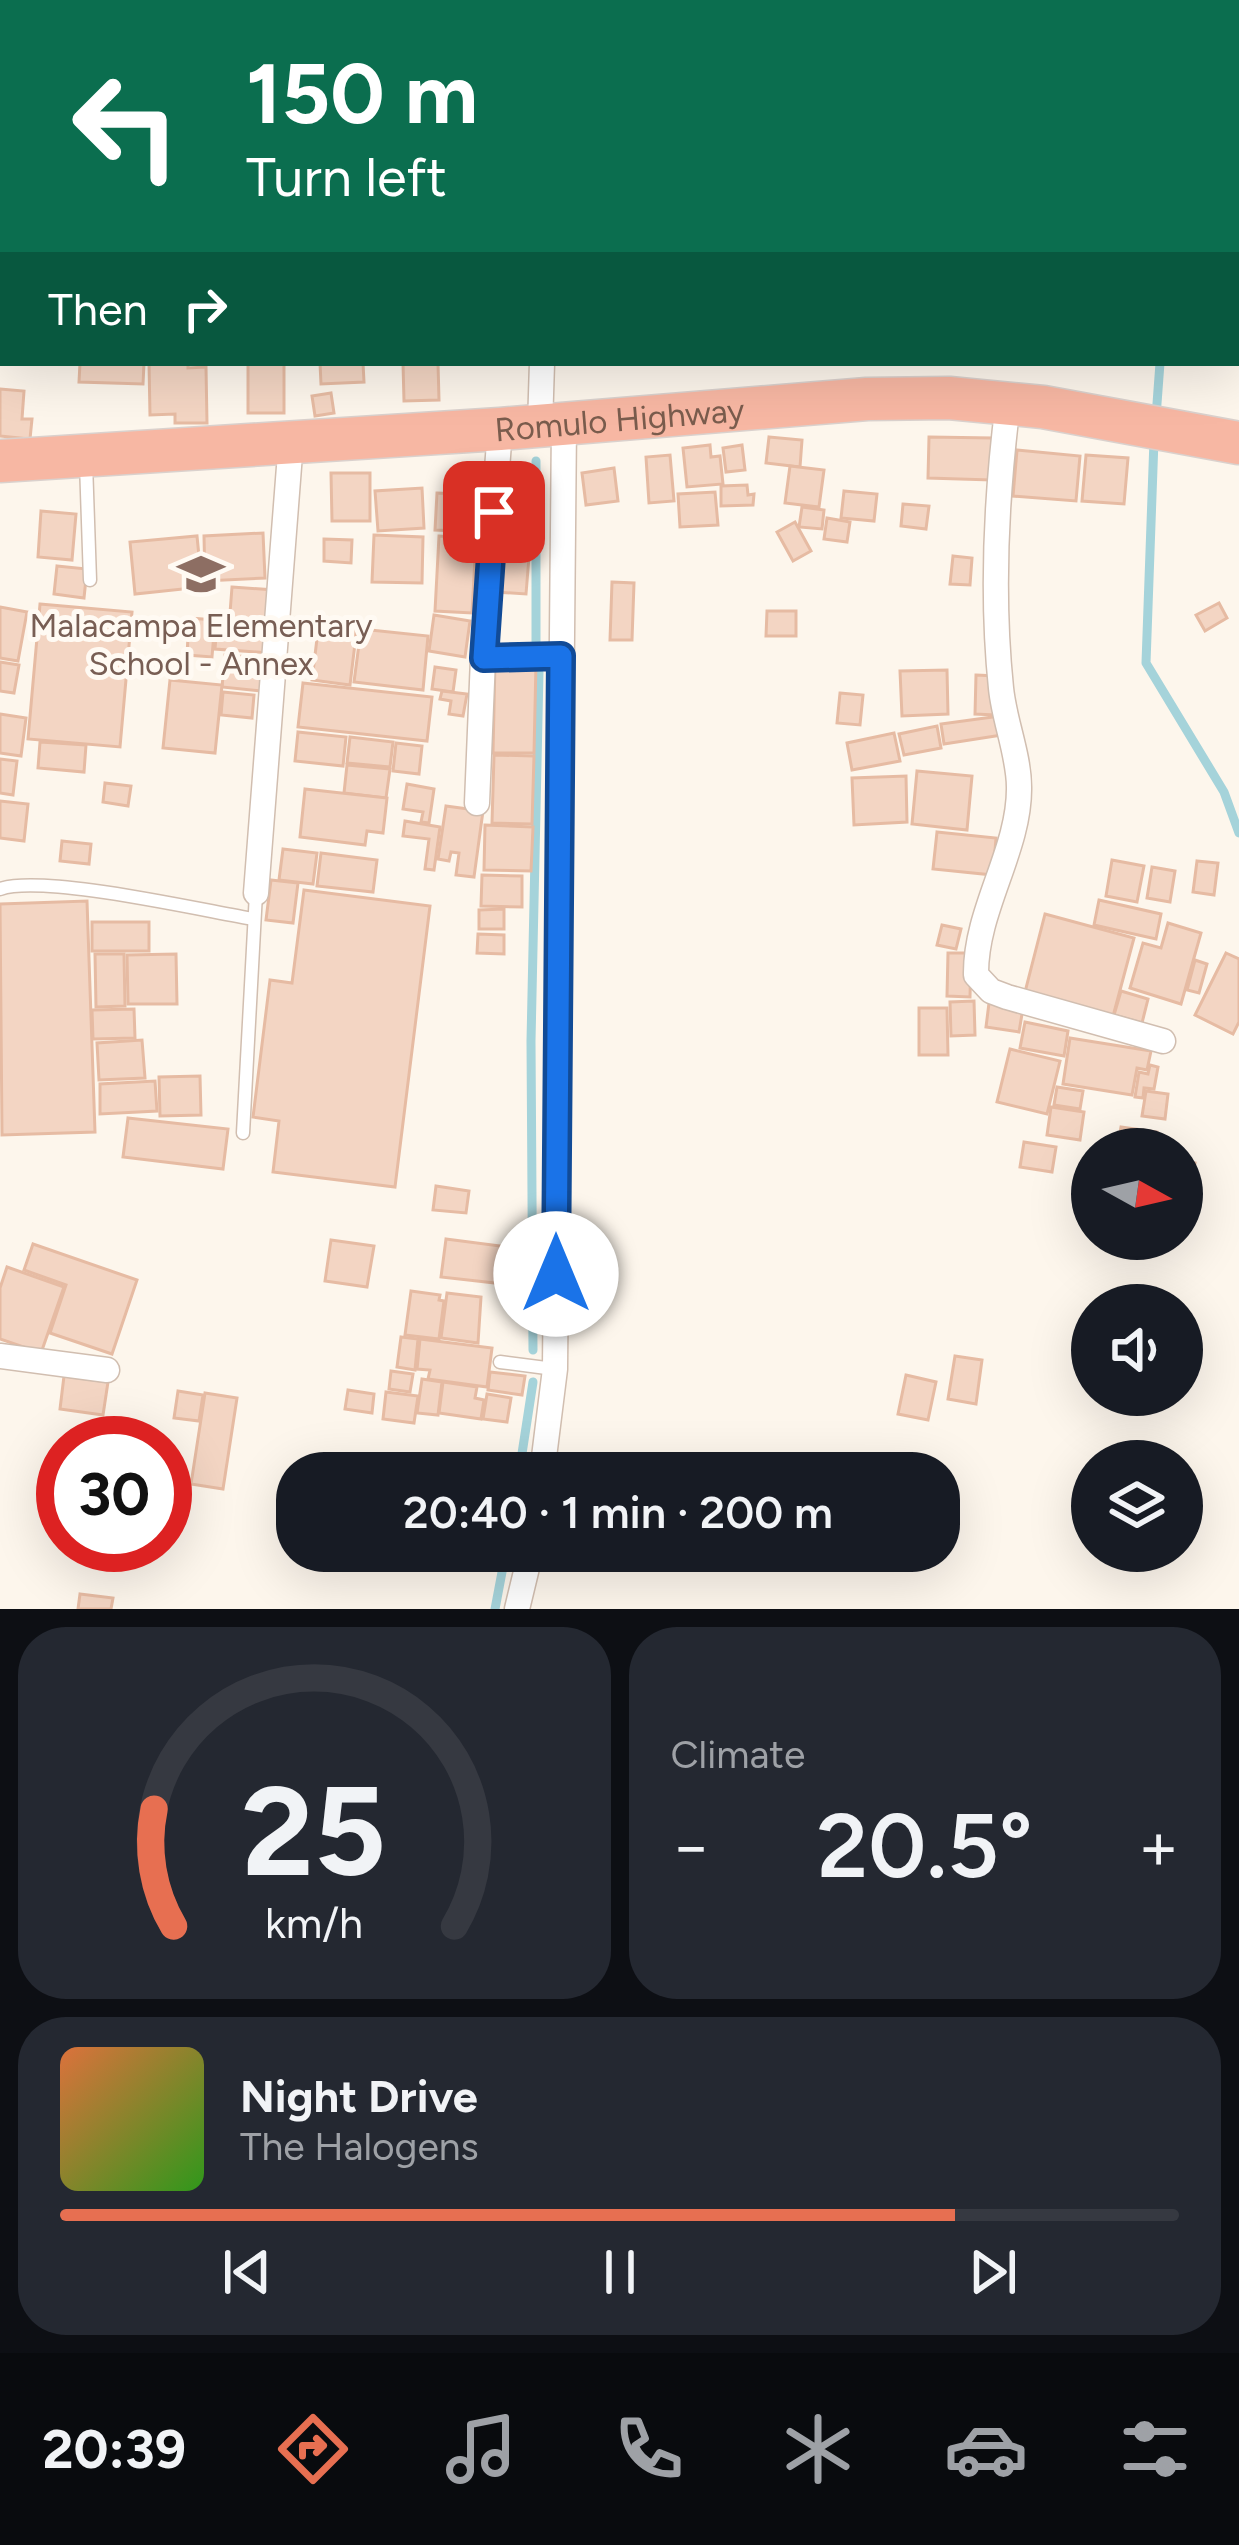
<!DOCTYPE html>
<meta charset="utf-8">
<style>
body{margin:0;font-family:Figtree,sans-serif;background:#242831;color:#f1f3f6;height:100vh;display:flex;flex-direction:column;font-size:45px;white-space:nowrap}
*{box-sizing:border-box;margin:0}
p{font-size:39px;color:#9ea1a6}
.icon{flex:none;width:66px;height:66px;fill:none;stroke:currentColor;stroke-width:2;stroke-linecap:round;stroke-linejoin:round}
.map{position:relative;height:1609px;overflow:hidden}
.drawer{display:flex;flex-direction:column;gap:18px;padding:18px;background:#0d0f14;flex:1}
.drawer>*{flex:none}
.banner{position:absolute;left:0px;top:0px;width:1239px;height:366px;box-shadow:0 12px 48px #0002;background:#0b6e4f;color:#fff;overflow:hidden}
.needle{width:78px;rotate:98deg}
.fabs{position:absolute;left:1071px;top:1128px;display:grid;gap:24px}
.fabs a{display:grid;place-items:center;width:132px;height:132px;border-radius:50%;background:#171b24;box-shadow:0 12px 48px #0002;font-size:60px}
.speed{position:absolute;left:36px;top:1416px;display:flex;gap:24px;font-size:60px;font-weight:700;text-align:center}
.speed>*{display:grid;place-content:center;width:156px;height:156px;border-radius:50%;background:#171b24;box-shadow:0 12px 48px #0002;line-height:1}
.speed .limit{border:18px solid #d22;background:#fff;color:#111}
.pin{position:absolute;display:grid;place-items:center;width:102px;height:102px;color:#fff;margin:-51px;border-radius:24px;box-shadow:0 6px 18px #0006}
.me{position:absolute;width:132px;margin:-66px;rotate:0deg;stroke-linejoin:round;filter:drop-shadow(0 0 9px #0008)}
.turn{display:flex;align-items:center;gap:42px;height:252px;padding:0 48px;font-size:54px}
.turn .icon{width:156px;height:156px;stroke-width:2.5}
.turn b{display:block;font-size:84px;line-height:102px}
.then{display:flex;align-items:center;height:114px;padding:0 48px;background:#0003;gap:24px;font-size:45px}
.big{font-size:90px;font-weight:600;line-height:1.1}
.drawer .card{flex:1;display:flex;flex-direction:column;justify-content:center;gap:18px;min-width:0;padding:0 42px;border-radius:48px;background:#242831}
.drawer .dial{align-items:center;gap:0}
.dial svg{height:312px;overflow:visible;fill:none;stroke:#363941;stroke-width:7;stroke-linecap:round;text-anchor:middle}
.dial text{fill:#f1f3f6;stroke:none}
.song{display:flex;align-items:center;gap:36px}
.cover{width:144px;height:144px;border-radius:18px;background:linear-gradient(135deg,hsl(20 70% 55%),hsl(110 70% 35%))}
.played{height:12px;border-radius:6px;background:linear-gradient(90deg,#e76f51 80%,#363941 80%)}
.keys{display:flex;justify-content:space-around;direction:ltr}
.heat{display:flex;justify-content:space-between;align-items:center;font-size:66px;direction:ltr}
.drawer .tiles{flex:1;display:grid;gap:18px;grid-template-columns:1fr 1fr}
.card:last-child{grid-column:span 2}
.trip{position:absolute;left:276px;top:1452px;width:684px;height:120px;border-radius:48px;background:#171b24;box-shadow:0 12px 48px #0002;font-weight:600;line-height:120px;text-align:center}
.dock{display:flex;height:192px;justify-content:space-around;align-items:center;background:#090b0e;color:#9ea1a6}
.dock .icon{width:84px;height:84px}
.dock .selected{color:#e76f51}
.dock b{font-size:54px;color:#f1f3f6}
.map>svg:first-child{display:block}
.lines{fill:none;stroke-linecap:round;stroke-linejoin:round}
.stream{stroke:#a5d3da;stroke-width:9}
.building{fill:#f3d5c3;stroke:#e6bba3;stroke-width:3}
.lane-casing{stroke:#d1beb0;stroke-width:15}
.street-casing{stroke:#d1beb0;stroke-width:27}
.highway-casing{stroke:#dad1cd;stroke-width:45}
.lane{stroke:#fff;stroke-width:12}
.street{stroke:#fff;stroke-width:24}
.highway{stroke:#f7b7a3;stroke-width:42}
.route-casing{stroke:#114b97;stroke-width:30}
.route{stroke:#1a73e8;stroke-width:21}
.labels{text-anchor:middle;stroke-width:10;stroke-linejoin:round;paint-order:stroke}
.street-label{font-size:33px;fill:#7a5c4d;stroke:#fffaf3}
.education-label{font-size:33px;fill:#785e54;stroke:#fffaf3}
</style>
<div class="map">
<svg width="1239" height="1609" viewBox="0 0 1239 1609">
<rect width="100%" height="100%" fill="#fdf6ec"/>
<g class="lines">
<!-- stream -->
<g class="stream">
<polyline points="949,0 949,3"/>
<polyline points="1156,417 1160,363"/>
<polyline points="1154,440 1146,663 1224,792 1239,833"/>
<polyline points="536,644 536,461"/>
<polyline points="533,1350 531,1041 539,672"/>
<polyline points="519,1473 533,1382"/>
<polyline points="495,1609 506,1551"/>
</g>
</g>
<!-- building -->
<g class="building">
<polygon points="80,363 144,363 143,384 79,382"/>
<polygon points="149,363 188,363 188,368 206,367 207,423 175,423 175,414 150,415"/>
<rect x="248" y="363" width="36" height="50"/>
<polygon points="320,363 363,363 364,382 321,384"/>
<polygon points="403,363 438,363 439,400 404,401"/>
<polygon points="0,389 24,391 22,419 32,419 30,439 0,436"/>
<polygon points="331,393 334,413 315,416 312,396"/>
<polygon points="769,437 802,440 800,467 766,463"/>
<polygon points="929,437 992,438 991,480 928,478"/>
<polygon points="710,445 711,457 720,456 723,484 687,487 683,448"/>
<polygon points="742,445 745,470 726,472 723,448"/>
<polygon points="1017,450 1080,456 1076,501 1013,496"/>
<polygon points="670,455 674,501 649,503 646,457"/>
<polygon points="1086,455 1128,458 1124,504 1082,501"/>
<polygon points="790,466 824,470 819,507 785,503"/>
<polygon points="614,468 618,501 586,505 582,473"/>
<polygon points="531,471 532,490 505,493 504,473"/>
<polygon points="331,473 370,473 370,521 332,521"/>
<polygon points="747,485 748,495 754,494 753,505 721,506 721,486"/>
<polygon points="422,488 424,528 378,531 375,491"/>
<polygon points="844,491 877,494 874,521 841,518"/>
<polygon points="715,492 718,525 680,527 678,494"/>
<polygon points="437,493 482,495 481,532 435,530"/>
<polygon points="500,495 533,498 527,553 495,549"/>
<polygon points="903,504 929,506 926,529 901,526"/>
<polygon points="802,507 824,510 822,529 799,527"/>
<polygon points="41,511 76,514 72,560 38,557"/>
<polygon points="827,518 850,522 847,542 824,539"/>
<polygon points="795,522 811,551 793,561 777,532"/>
<polygon points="263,533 265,578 205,581 204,536"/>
<polygon points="374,535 423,537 422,583 372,582"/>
<polygon points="197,536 202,587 135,594 130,542"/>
<polygon points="439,536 476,539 472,613 435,611"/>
<polygon points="324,539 352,540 351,563 324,561"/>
<polygon points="498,555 529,557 526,594 496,592"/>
<polygon points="953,556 972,558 970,585 950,584"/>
<polygon points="57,566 87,569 84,598 54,594"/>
<polygon points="612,582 634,583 632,640 610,640"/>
<polygon points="232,587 274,590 270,653 215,649 217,625 229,626"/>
<polygon points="1219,603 1227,618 1205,631 1196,615"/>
<polygon points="40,604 132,612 120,747 28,739"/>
<polygon points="0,607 27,612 18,661 0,658"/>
<polygon points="767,611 796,611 796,636 766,636"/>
<polygon points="434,615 470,621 465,657 429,651"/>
<polygon points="189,618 215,620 212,657 187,655"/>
<polygon points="319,622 357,627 350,685 312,680"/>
<polygon points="361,629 428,636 423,690 354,682"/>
<polygon points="225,655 263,658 261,691 222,687"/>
<polygon points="0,662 19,665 14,693 0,691"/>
<polygon points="495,662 536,663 534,753 493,753"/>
<polygon points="435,667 456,670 453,692 432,689"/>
<polygon points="947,670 948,714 902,716 900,671"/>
<polygon points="976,675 996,676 995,715 975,714"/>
<polygon points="170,680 222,685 215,753 163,748"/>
<polygon points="303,683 432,697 427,741 298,727"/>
<polygon points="442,691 467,694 463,716 449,714 451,701 440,699"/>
<polygon points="223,692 254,695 252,718 221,715"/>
<polygon points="840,693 863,695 860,725 837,723"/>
<polygon points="0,714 26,718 21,756 0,753"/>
<polygon points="1000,716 1002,735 944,744 941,724"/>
<polygon points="937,726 941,748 904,755 899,734"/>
<polygon points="298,732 346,737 343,766 295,761"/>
<polygon points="894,733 900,761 852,770 847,743"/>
<polygon points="350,737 393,742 390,767 347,763"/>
<polygon points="40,742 86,745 84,772 38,768"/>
<polygon points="396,743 422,746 419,774 393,771"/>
<polygon points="494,755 534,756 532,824 492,823"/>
<polygon points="0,759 17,761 13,795 0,793"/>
<polygon points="347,765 390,769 386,798 344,793"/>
<polygon points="917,771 972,776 967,830 912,824"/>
<polygon points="906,776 907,822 854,825 852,778"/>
<polygon points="105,783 131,786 128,806 103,802"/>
<polygon points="407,784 434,789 429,823 421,822 423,812 403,809"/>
<polygon points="305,789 387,798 383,833 367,831 365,845 300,837"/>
<polygon points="0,801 28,804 24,841 0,838"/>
<polygon points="446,806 483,811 474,877 456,875 459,853 451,852 449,861 438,859"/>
<polygon points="405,821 440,827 434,870 425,869 429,839 403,836"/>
<polygon points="485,825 533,827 531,871 484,870"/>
<polygon points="937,832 996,838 993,875 933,869"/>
<polygon points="62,841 91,844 89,864 60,861"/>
<polygon points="283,849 317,853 313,884 279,880"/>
<polygon points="321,853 377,860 373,892 317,886"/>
<polygon points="1112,860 1144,866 1137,902 1106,896"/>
<polygon points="1197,861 1218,863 1214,895 1193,892"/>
<polygon points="1152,867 1175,871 1170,902 1147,898"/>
<polygon points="482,875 522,876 522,907 481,906"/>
<polygon points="271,880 298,883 293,923 266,920"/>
<polygon points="304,890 430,906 395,1187 273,1172 279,1121 253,1117 270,980 292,983"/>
<polygon points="1099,900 1161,914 1156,939 1094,925"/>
<polygon points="87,901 95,1132 2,1135 0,904"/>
<polygon points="504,909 504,929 479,929 479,910"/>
<polygon points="1045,914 1134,938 1112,1020 1024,996"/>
<rect x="92" y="922" width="57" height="29"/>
<polygon points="1168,923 1201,933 1181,1004 1130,988 1143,943 1161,948"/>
<polygon points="942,925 961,929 956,949 937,945"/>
<polygon points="478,934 504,935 504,954 477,953"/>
<polygon points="948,953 971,953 970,997 947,996"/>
<polygon points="1226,953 1239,959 1239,1022 1233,1034 1195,1015"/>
<polygon points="95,954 124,954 125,1006 96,1007"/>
<polygon points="176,954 177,1004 128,1004 127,955"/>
<polygon points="1195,960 1207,964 1199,993 1187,990"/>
<polygon points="1121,991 1148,999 1142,1023 1114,1015"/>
<polygon points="974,1001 975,1035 951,1036 950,1002"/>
<polygon points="989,1003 1023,1008 1019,1032 986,1027"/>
<polygon points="919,1008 947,1008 948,1055 919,1055"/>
<polygon points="134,1009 135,1038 93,1039 92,1010"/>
<polygon points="1025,1022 1068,1031 1064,1056 1020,1048"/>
<polygon points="1070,1038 1151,1051 1147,1070 1137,1068 1132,1095 1063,1084"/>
<polygon points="142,1040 145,1078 99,1080 97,1043"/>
<polygon points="1010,1049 1060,1061 1047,1114 997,1102"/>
<polygon points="1150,1065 1158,1067 1154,1089 1144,1088 1143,1098 1135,1097 1139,1072 1148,1074"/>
<polygon points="200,1076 201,1115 160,1116 159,1077"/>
<polygon points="155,1081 157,1111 100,1114 100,1084"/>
<polygon points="1057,1087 1083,1091 1080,1109 1054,1105"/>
<polygon points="1146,1091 1168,1094 1165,1119 1142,1116"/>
<polygon points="1051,1107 1084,1112 1080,1140 1047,1135"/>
<polygon points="128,1118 228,1129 223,1169 123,1157"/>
<polygon points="1121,1127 1157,1132 1155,1149 1117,1149"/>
<polygon points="1024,1142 1056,1147 1052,1172 1020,1167"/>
<polygon points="1182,1161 1195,1163 1187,1214 1182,1213"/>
<polygon points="436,1186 469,1191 466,1213 433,1210"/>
<polygon points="446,1239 508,1247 504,1284 441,1277"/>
<polygon points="331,1240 374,1246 367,1287 325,1281"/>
<polygon points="33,1244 137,1280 112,1354 50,1333 66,1285 24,1270"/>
<polygon points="7,1267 64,1287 41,1353 0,1339 0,1288"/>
<polygon points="411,1291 440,1295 439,1300 444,1301 439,1339 405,1335"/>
<polygon points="447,1293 481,1297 478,1343 441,1338"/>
<polygon points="401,1337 418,1339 415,1370 397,1367"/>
<polygon points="420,1339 492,1348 487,1387 428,1379 430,1370 417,1369"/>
<polygon points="955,1356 982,1360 976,1404 948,1399"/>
<polygon points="391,1371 413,1374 410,1392 389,1389"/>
<polygon points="490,1372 525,1376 522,1395 488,1390"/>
<polygon points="906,1375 936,1382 928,1420 898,1414"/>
<polygon points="64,1376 108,1382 103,1415 60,1409"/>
<polygon points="422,1379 442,1382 438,1415 417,1413"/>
<polygon points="443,1382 477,1387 475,1398 484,1400 481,1419 439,1413"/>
<polygon points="348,1390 374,1394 372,1413 345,1409"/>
<polygon points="178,1391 203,1395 199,1421 174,1418"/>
<polygon points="386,1392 418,1396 414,1423 383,1419"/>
<polygon points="205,1393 237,1398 223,1489 191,1484"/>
<polygon points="487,1394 511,1398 507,1422 483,1419"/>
<polygon points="80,1594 113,1598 111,1609 78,1609"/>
</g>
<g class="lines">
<defs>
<g id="lane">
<polyline points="86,463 90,580"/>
<path d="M0,889C43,874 200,910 253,919"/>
<polyline points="243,1133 256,893"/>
<polyline points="500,1362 554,1369"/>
</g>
<g id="street">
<polyline points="0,33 3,34"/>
<path d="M1008,403C996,498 991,592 1001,688C1004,720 1019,755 1019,787C1020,850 975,910 976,975L991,991L1007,997L1163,1041"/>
<polyline points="540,426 542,363"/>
<polyline points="483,658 500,429"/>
<polyline points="477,803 483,658 561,656"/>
<polyline points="256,893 291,441"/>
<polyline points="0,1356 107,1370"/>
<polyline points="542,1473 555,1369 564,424"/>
<polyline points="517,1609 531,1551"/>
</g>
<g id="highway">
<path id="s1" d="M0,461L500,429L867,399L949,398L1043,407L1239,443"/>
</g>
</defs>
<!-- lane casing -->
<use href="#lane" class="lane-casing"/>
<!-- street casing -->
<use href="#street" class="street-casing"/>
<!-- highway casing -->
<use href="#highway" class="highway-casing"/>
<!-- lane -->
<use href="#lane" class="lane"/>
<!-- street -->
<use href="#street" class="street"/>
<!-- highway -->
<use href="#highway" class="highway"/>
</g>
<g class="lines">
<defs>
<polyline id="route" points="494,512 484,658 561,656 556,1274"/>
</defs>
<!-- route casing -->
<use href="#route" class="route-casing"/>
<!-- route -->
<use href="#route" class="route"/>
</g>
<!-- icons -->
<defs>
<symbol id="school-bare" viewBox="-9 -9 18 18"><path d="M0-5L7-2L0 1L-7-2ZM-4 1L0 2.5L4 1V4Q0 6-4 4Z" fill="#8d6e63" stroke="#fffaf3" stroke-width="2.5" paint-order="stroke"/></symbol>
</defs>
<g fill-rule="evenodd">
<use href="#school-bare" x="168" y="541" width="66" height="66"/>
</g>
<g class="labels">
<!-- street labels -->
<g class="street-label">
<text dy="12" stroke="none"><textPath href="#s1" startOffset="621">Romulo Highway</textPath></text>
</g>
<!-- education labels -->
<g class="education-label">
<text x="201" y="637">Malacampa Elementary<tspan x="201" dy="38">School - Annex</tspan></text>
</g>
</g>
</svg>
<div class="fabs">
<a><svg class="needle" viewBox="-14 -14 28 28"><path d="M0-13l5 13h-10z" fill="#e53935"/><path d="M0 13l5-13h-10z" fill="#9ea1a6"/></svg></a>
<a><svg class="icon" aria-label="sound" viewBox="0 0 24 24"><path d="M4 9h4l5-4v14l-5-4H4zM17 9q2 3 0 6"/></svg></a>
<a><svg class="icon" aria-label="layers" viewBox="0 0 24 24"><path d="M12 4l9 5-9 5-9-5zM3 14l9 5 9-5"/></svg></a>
</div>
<div class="speed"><div class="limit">30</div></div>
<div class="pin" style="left:494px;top:512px;background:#d93025"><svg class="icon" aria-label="arrive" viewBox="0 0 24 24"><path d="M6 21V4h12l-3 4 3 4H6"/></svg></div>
<svg class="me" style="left:556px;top:1274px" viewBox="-20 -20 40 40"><circle r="19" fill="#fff"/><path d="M0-13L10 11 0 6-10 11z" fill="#1a73e8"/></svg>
<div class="trip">20:40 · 1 min · 200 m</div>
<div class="banner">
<div class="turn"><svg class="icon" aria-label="left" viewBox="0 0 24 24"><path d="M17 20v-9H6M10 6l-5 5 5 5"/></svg><div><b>150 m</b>Turn left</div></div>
<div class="then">Then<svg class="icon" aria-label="right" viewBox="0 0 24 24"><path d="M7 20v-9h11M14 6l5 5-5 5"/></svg></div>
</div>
</div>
<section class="drawer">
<div class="tiles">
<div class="card dial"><svg viewBox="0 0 100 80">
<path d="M14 69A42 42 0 1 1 86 69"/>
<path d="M14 69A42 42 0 0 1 9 39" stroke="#e76f51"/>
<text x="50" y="56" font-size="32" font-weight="700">25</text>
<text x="50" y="72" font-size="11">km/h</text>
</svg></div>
<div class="card"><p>Climate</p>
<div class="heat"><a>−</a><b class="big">20.5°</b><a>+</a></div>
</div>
<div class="card">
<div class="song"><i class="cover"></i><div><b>Night Drive</b><p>The Halogens</p></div></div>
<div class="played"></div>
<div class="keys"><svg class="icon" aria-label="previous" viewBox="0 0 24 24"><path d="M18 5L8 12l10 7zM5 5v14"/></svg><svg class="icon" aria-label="pause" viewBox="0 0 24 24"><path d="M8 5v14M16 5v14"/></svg><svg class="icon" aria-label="next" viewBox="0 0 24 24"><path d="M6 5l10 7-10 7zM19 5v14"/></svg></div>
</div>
</div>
</section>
<nav class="dock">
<b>20:39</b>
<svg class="icon selected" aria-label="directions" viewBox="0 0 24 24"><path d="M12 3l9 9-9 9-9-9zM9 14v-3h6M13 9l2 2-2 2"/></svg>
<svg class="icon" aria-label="music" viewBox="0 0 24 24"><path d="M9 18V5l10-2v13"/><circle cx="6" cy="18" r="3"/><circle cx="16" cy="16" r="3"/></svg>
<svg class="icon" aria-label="phone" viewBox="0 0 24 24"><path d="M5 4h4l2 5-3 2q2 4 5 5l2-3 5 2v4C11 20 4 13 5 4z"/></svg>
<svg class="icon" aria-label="climate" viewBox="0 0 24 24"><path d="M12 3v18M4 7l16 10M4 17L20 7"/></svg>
<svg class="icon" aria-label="car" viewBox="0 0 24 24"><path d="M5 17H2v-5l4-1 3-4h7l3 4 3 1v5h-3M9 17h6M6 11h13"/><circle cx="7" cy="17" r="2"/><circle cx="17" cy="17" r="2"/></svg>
<svg class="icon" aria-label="filters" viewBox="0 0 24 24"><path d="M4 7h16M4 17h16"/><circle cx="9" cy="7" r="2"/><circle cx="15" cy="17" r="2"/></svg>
</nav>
